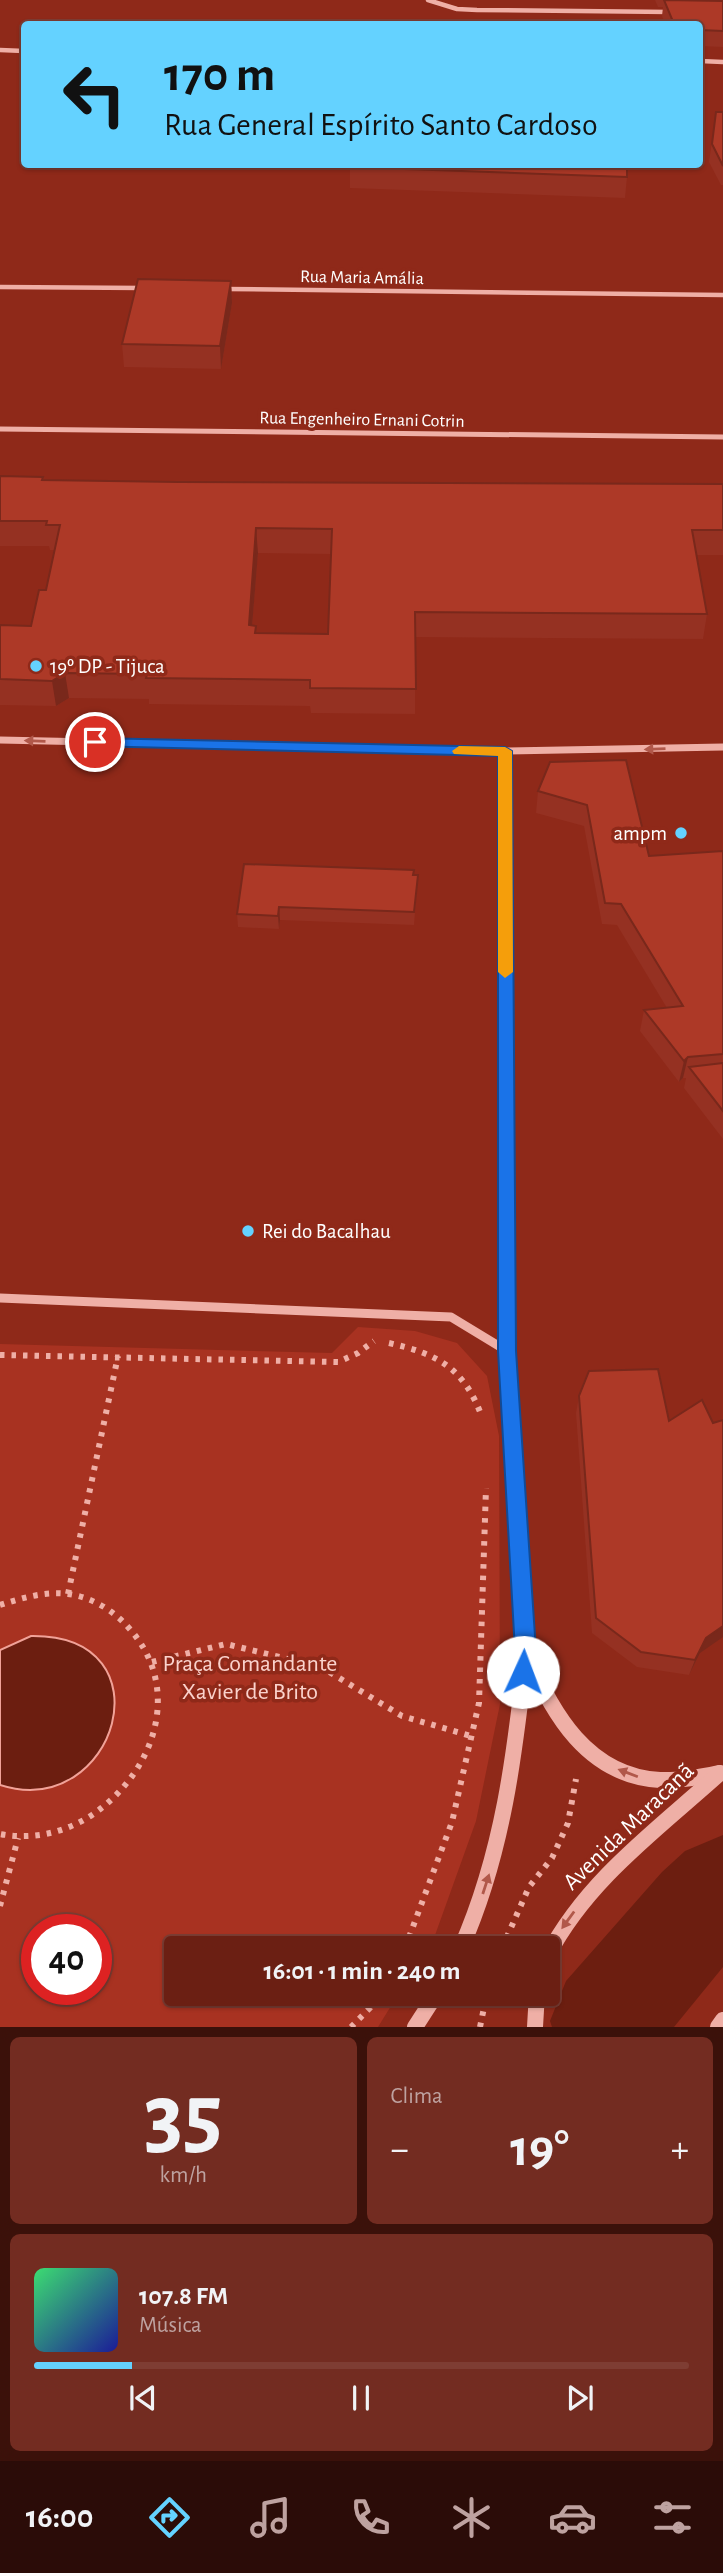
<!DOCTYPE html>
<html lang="pt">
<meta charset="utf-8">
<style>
body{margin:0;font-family:"Alegreya Sans",sans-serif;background:#732c21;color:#f1f3f6;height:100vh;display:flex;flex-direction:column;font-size:26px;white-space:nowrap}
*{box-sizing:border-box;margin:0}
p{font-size:23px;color:#bea2a0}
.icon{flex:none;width:38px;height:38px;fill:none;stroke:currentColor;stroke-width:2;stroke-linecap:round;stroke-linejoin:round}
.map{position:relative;height:2027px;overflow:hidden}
.drawer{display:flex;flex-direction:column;gap:10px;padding:10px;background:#3b110a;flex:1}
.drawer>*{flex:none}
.guide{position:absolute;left:21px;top:21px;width:682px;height:147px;border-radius:7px;box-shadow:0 2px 5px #0004,0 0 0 2px #7e3d33;background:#64d2ff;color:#111;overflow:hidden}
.speed{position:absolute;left:21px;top:1914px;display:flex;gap:14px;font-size:35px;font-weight:700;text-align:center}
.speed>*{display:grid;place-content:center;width:91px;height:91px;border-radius:50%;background:#6b1f13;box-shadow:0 2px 5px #0004,0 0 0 2px #7e3d33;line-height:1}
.speed .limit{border:10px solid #d22;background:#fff;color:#111}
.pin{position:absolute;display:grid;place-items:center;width:60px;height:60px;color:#fff;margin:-30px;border:4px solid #fff;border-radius:50%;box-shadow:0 2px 7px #0007}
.me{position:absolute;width:77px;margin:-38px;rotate:2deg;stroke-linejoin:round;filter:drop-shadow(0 0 5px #0008)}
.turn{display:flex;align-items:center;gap:24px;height:147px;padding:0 28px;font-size:32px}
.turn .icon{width:91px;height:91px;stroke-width:2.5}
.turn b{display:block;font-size:49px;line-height:60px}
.big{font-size:52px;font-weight:600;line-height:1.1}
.drawer .widget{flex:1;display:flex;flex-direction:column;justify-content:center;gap:10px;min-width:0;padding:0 24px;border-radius:10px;background:#732c21}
.drawer .dial{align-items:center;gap:0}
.dial b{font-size:91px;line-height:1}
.song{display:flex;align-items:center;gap:21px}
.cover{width:84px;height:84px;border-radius:10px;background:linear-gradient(135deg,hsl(140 70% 55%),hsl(240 70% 35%))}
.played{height:7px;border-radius:4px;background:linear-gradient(90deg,#64d2ff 15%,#7e3d33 15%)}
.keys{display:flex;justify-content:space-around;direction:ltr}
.heat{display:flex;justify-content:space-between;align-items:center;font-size:38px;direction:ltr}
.drawer .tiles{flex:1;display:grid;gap:10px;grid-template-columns:1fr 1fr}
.widget:last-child{grid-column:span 2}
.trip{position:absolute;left:164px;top:1936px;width:396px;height:70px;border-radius:7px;background:#6b1f13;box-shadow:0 2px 5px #0004,0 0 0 2px #7e3d33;font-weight:600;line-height:70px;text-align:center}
.dock{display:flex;height:112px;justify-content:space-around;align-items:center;background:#2b0c08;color:#bea2a0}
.dock .icon{width:49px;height:49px}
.dock .active{color:#64d2ff}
.dock b{font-size:32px;color:#f1f3f6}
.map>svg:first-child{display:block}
.green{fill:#a83221;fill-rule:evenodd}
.water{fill:#6c1e10;stroke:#f1a298;stroke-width:2}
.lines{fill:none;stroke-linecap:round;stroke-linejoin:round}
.river{fill:#6c1e10;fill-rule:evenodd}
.path{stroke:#efafa6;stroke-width:6;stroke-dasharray:4.5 7;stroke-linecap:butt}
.minor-far3{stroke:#efafa6;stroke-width:4.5}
.minor-far2{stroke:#efafa6;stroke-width:5}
.minor-far1{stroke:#efafa6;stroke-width:7}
.minor{stroke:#efafa6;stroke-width:9}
.tertiary{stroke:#efafa6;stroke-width:16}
.wall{fill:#953122;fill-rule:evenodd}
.shaded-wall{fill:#79281b}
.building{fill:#ad3927;stroke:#79281b;stroke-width:2;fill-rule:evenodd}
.oneway{fill:#b1584a}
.route{fill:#1a73e8;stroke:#114b97;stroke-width:2}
.slow{fill:#f59e0b}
.poi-dot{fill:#64d2ff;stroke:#8f2919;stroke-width:2.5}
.labels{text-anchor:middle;stroke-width:7;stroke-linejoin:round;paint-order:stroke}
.far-street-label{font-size:18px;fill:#fff;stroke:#8f2919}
.poi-label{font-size:21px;fill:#fff;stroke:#8f2919;text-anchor:start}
.near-park-label{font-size:24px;fill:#fbd2cc;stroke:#8f2919}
.near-street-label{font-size:24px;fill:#fff;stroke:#8f2919}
</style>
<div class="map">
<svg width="723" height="2027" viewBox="0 0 723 2027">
<rect width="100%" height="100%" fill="#8f2919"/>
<!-- green -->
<path class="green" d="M358,1327L415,1331L457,1343L487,1376L499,1436L500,1704L476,1821L434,1938L427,1948H177V1993H399L378,2027H0V1344L332,1353ZM37,1930H96V1990H37Z"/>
<!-- water -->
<path class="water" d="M31,1636C172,1634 116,1822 0,1785V1650Z"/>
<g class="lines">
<!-- river -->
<polygon class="river" points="723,1835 723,1967 674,2027 552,2027 550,2021 566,1981 662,1872 685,1851"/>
<!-- path -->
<g class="path">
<path d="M389,1343C438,1354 464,1368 482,1417"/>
<polyline points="0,1355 338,1362 358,1353 374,1341"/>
<polyline points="68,1594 118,1356"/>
<path d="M0,1605C22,1598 45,1591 68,1594C91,1597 113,1610 128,1627C184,1688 155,1772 92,1815C64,1833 33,1840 0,1834"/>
<polyline points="152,1662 226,1644 321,1667 402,1716 471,1736"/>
<polyline points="0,1906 18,1838"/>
<polyline points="405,1948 452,1822 479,1703 486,1488"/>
<polyline points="502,1948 529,1887 552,1858 568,1823 576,1779"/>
<polyline points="351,2027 370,2008 379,1993"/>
<polyline points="480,2027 487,1993"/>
</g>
<!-- minor-far3 -->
<g class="minor-far3">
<polyline points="428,0 457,9 477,10 670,12"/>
<polyline points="0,50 24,51"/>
<polyline points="700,61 723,62"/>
<polyline points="0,287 143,288"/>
<polyline points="225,289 723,295"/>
</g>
<!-- minor-far2 -->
<g class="minor-far2">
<polyline points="0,429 723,437"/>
<polyline points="0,740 42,741"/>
</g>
<!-- minor-far1 -->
<g class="minor-far1">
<polyline points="0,740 505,751 723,747"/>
<polyline points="505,751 507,1296"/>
</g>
<!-- minor -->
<g class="minor">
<polyline points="507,1294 507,1351 526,1650"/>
<polyline points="0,1298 451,1317 507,1351"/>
</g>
<!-- tertiary -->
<g class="tertiary">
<path d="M527,1654C552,1714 588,1776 660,1780C680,1781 700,1777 719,1773"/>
<path d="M461,1948C503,1853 515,1754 526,1651"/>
<path d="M548,1955C587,1880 658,1829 720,1773"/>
<polyline points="415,2027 437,1993"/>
<polyline points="535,2027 537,1993"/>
<polyline points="718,2027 723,2020"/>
</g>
</g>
<!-- wall -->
<g class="wall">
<polygon points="655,0 723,0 723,47 700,46 700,24 665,24 662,16 663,7 658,7"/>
<polygon points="716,112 723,112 723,185 721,185 709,162"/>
<polygon points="350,167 627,177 625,198 350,188"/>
<polygon points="231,281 232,303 221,369 124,367 122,344"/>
<path d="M0,476L43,477L44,481L178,482L723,484V555H697L707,614L703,639L415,637V714L311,713L310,706L149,704V699L69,698L56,706L0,705V625L31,626L46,590L55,550H50L49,546H0ZM258,553L331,554L328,634L256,633V626H252Z"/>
<polygon points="550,762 649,856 723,851 723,1139 684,1088 686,1078 683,1078 679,1082 640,1031 644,1010 667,1008 617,925 602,924 584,826 536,813 538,791"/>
<polygon points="414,875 418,875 414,925 280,920 279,929 238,927 237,914"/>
<polygon points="579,1396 700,1653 689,1675 637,1667 592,1633 576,1413"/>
</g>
<!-- shaded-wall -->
<g class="shaded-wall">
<polygon points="231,281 232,303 221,369 220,346"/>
<polygon points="256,528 258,553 250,651 249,625"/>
<polygon points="65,673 69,698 56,706 52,681"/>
<polygon points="279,907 280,920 279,929 278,916"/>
<polygon points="688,1057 683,1078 679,1082 684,1061"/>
<polygon points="723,1626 723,1637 700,1653 689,1675 695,1660 706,1638"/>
</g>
<!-- building -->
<g class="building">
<polygon points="664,0 723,1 723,31 700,30 700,24 674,24"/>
<polygon points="716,112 723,112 723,166 712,144"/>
<polygon points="350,164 627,164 627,177 350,167"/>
<polygon points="138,279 231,281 220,346 122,344"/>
<path d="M0,476L43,477L42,480L178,482L723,484V530H692L707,614L415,612L416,689L310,688V680L146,678L147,674L65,673L52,681L0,679V625L31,626L39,590H46L60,525H46L47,521H0ZM256,528L332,529L328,634L255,633L256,626L249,625Z"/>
<polygon points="626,760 649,856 723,851 723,1054 688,1057 684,1061 644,1010 683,1006 621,904 605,903 587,805 538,791 550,762"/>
<polygon points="244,864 414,870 413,875 418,875 414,912 279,907 278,916 237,914"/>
<polygon points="723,1063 723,1111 689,1067"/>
<polygon points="658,1369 669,1421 702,1400 713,1423 723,1420 723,1626 706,1638 695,1660 641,1652 596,1618 579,1396 589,1371"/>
</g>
<!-- one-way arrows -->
<defs><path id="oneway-solid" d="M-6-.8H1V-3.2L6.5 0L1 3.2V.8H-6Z" transform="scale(1.75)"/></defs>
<g class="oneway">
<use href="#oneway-solid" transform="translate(35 741) rotate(-178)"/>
<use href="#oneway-solid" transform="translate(655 749) rotate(178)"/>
<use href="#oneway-solid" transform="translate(628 1773) rotate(-159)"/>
<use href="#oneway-solid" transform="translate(486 1884) rotate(-72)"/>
<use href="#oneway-solid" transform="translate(568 1920) rotate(126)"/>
</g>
<!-- route -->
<polygon class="route" points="95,738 505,747 512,751 516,1351 536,1651 531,1680 523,1683 516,1680 513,1672 515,1651 498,1351 498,756 90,746 88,742"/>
<!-- slow -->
<polygon class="slow" points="459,746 505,747 512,751 513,972 505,978 498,972 498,756 454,754 452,751"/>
<!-- markers -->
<g class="poi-dot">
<circle cx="36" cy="666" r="7"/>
<circle cx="681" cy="833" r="7"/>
<circle cx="248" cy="1231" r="7"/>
</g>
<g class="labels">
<!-- far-street labels -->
<g class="far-street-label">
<text transform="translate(362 277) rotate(1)" y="6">Rua Maria Amália</text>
<text transform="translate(362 419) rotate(1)" y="6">Rua Engenheiro Ernani Cotrin</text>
</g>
<!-- poi labels -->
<g class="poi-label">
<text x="50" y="673">19º DP - Tijuca</text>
<text x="667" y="840" text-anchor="end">ampm</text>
<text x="262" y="1238">Rei do Bacalhau</text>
</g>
<!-- near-park labels -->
<g class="near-park-label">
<text x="250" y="1671">Praça Comandante<tspan x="250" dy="28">Xavier de Brito</tspan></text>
</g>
<!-- near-street labels -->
<g class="near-street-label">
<text transform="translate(628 1826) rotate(-44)" y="8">Avenida Maracanã</text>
</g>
</g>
</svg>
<div class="speed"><div class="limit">40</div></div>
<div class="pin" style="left:95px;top:742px;background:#d93025"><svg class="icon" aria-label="arrive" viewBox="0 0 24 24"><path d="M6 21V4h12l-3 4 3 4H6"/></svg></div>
<svg class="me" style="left:523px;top:1672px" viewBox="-20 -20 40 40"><circle r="19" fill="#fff"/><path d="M0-13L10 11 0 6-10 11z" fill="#1a73e8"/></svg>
<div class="trip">16:01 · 1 min · 240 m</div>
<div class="guide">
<div class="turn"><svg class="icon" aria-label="left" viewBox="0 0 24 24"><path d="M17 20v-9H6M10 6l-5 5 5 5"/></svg><div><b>170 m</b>Rua General Espírito Santo Cardoso</div></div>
</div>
</div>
<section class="drawer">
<div class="tiles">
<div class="widget dial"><b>35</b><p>km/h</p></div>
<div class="widget"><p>Clima</p>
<div class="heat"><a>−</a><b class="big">19°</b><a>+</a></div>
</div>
<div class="widget">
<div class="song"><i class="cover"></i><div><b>107.8 FM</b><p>Música</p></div></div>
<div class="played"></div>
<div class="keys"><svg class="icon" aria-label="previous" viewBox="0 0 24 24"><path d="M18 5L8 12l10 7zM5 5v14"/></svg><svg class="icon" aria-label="pause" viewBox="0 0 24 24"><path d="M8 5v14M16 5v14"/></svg><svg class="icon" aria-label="next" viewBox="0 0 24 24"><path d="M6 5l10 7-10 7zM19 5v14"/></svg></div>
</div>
</div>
</section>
<nav class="dock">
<b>16:00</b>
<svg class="icon active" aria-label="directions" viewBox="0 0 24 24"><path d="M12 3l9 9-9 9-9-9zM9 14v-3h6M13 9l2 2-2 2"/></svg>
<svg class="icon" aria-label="music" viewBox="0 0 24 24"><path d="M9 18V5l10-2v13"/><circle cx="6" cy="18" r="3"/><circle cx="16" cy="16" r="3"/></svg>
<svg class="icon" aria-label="phone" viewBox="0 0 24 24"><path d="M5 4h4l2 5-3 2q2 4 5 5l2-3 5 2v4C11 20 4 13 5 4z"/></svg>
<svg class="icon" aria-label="climate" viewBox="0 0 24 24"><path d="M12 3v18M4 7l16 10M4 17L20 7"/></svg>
<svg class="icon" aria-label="car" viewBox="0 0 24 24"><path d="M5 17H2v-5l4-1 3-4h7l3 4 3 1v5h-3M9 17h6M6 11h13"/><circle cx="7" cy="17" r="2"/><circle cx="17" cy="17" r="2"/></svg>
<svg class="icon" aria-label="filters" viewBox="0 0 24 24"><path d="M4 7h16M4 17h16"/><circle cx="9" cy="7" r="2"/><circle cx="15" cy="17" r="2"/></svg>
</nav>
